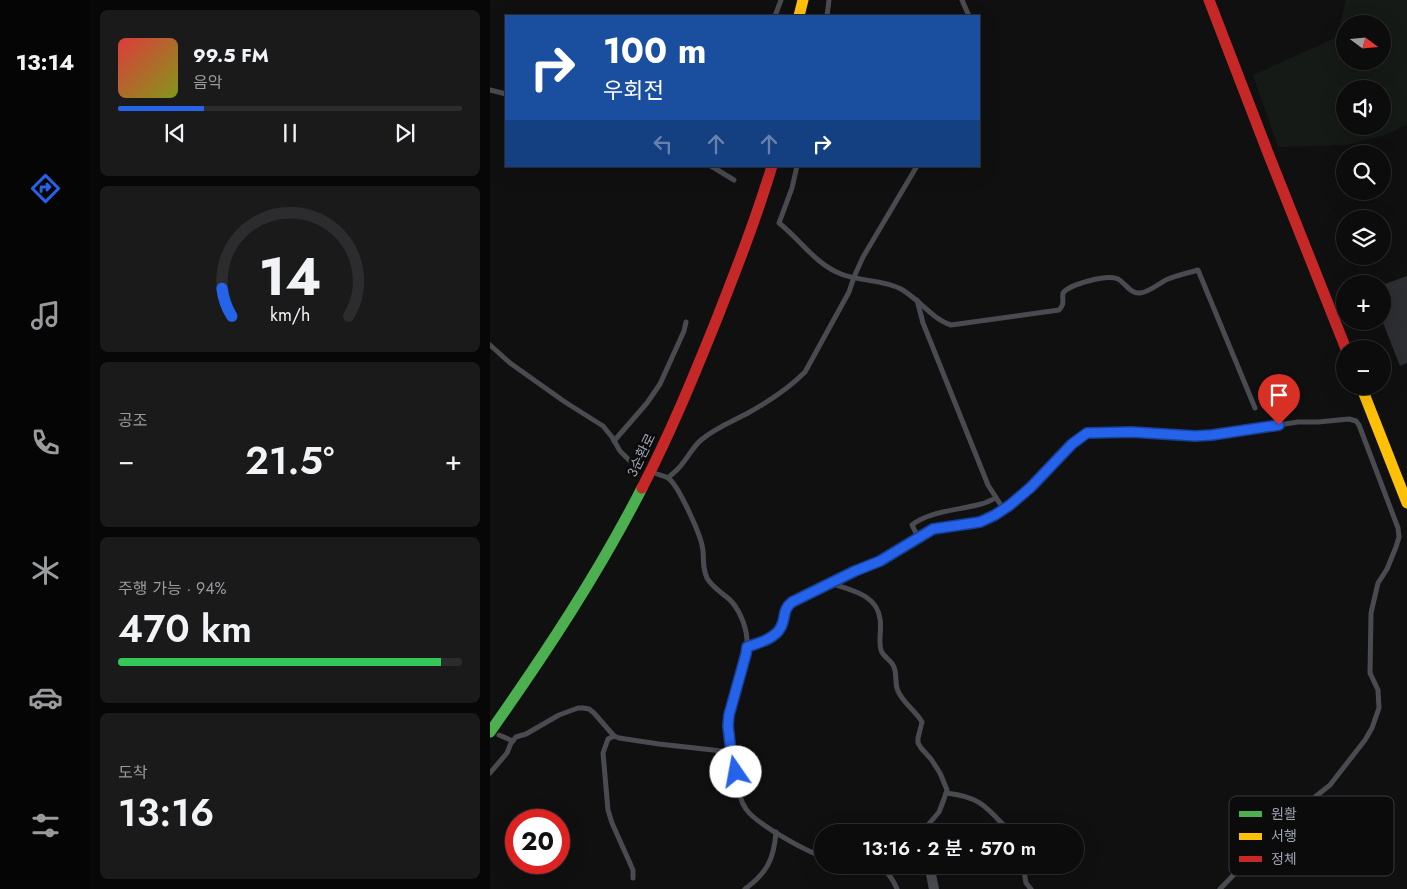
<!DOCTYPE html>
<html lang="ko">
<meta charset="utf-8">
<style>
body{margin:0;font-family:Jost,"Noto Sans KR",sans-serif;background:#1a1a1b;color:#f1f3f6;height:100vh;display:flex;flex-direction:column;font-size:19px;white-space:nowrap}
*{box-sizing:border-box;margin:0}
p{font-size:16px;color:#9a9b9d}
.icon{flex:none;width:28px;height:28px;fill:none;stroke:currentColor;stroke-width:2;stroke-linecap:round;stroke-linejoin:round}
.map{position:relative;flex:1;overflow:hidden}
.side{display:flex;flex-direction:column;gap:10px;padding:10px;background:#070707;width:400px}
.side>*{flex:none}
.guide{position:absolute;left:15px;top:15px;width:475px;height:152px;border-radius:0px;box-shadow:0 5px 20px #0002,0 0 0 1px #2c2c2e;background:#1a4fa0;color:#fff;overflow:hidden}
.needle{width:32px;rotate:106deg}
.buttons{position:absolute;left:846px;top:15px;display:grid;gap:10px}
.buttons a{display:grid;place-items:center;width:55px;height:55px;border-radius:50%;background:#0c0c0d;box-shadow:0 5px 20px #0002,0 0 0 1px #2c2c2e;font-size:25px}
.speed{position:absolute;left:15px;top:809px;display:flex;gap:10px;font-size:25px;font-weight:700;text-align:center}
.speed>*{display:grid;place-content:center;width:65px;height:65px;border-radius:50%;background:#0c0c0d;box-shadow:0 5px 20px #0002,0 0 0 1px #2c2c2e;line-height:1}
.speed .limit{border:8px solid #d22;background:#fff;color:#111}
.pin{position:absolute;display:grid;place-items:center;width:42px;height:42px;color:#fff;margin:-51px -21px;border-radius:50% 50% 50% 0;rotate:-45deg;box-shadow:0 0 5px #0007}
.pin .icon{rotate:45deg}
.me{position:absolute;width:55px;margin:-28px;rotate:348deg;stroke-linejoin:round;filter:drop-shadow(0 0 4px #0008)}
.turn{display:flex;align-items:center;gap:18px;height:105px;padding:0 15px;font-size:22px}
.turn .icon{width:65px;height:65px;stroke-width:2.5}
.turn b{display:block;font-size:35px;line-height:42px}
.lanes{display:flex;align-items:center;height:48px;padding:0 15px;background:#0003;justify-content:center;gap:25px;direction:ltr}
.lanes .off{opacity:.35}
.big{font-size:38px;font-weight:600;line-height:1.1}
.side .card{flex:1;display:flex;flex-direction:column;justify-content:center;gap:8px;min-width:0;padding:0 18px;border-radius:8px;background:#1a1a1b}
.side .dial{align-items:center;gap:0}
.dial svg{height:130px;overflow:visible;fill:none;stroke:#2c2c2e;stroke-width:7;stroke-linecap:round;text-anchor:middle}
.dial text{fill:#f1f3f6;stroke:none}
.song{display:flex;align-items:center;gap:15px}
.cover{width:60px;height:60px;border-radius:8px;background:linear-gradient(135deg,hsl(0 70% 55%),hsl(70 70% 35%))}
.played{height:5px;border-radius:2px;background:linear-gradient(90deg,#2563eb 25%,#2c2c2e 25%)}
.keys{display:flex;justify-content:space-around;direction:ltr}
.heat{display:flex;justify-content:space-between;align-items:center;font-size:28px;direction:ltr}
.charge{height:8px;border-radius:4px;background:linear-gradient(90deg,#34c759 94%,#2c2c2e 0)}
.trip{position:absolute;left:324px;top:824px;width:270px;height:50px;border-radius:25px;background:#0c0c0d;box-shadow:0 5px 20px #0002,0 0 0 1px #2c2c2e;font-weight:600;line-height:50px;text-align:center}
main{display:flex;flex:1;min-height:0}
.tab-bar{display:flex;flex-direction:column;width:90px;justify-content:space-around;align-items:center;background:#050505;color:#9a9b9d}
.tab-bar .icon{width:35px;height:35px}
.tab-bar .current{color:#2563eb}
.tab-bar b{font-size:22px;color:#f1f3f6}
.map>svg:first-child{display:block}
.green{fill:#151a16;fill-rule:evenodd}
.building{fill:#2d2e31}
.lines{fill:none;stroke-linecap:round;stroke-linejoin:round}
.lane{stroke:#4a4b50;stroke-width:5}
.street{stroke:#4a4b50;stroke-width:10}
.fast{stroke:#4caf50;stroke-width:11}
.slow{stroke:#ffc107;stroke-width:11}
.jam{stroke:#c62828;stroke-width:11}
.route-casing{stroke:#184099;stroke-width:12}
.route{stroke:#2563eb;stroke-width:9}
.labels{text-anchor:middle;stroke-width:5;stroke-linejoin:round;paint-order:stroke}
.street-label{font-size:14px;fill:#a0a5b2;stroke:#0b0b0c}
.key{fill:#0b0b0c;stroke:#38393e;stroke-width:1}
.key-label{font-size:14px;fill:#a0a5b2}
</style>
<main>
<nav class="tab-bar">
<b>13:14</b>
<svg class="icon current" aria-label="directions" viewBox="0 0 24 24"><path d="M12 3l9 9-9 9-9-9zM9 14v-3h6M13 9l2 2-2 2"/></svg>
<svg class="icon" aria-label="music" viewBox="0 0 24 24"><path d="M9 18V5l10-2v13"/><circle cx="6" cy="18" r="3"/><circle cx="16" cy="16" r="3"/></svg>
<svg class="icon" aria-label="phone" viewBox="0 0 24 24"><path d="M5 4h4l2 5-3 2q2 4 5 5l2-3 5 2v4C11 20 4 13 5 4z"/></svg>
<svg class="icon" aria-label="climate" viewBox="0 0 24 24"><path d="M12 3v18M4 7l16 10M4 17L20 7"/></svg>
<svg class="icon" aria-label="car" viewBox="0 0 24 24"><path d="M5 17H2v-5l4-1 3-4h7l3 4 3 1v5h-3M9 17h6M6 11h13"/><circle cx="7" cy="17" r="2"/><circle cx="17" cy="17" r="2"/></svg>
<svg class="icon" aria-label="filters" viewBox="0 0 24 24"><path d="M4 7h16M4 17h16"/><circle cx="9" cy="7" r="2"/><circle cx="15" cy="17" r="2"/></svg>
</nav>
<section class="side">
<div class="card">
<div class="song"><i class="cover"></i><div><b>99.5 FM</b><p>음악</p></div></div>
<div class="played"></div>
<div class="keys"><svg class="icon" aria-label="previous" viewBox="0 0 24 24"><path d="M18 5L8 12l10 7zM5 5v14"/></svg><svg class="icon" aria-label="pause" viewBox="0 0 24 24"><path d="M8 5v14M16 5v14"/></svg><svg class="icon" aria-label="next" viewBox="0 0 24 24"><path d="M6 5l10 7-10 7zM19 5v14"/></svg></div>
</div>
<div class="card dial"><svg viewBox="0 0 100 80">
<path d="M14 69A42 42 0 1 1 86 69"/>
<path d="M14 69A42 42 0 0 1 8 52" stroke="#2563eb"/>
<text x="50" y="56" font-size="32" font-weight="700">14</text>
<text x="50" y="72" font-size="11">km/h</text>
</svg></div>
<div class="card"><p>공조</p>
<div class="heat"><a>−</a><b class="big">21.5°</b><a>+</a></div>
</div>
<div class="card"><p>주행 가능 · 94%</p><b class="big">470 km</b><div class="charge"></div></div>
<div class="card"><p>도착</p><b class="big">13:16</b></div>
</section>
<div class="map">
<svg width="917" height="889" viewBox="0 0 917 889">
<rect width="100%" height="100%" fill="#101011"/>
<!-- green -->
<path class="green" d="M856,0H917V125L895,135L856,145L788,147L763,75L847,37ZM855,24H892V61H855ZM855,89H892V126H855Z"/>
<!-- building -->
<polygon class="building" points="917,276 917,363 910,366 892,320 892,285"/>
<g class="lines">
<!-- lane -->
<g class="lane">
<polyline points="472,0 479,16"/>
<polyline points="285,16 291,0"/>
<polyline points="337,16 339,0"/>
<polyline points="0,90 16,94"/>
<polyline points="221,166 244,180"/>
<path d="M307,166L302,188L289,223C312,241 324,263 351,274C371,282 392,279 411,289C429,299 442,319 461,325L569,310C575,304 572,300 573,293C580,284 618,274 628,279C636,284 641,294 650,293C660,292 669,283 678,279C688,275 698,273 708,270L765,408"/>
<polyline points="427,300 433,323 498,485 514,510"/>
<polyline points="0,345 20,363 75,402 113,426 122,437 130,451 139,460"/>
<polyline points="124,441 157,403 170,384 194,331 196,322"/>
<path d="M167,474C170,475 175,476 178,478C188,484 209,532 212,545C215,557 211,564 217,578C222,587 231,592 239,599C249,608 256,626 257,639C259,663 243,693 239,717C237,732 241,750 244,765C248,780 247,796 256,809C265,823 315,851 332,856"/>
<path d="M178,478C183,473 189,469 192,464C199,456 203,447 211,440C225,428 243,421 258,413C278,402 299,388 315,372L359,292L364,277L373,257L427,166"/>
<path d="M428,537L422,525C439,511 470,510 491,504C496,503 501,500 506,498"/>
<path d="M340,583C360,590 387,594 390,619C392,629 388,641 391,650C393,657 400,659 403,665C408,673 404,683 408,691C413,703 426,711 432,722L428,738V743L431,748L441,759L450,773L457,790L454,799L449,812L432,832"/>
<path d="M257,647C268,643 285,639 291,627C296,617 292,610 303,602L365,571L389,561L443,529L490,522L505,515L520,505L541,487L581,444L597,433L642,432L705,436L722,435L808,422H828L859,419L866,421L869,425L908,528L909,537L906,547L897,569L888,583L881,613L880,673L888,690L889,708L882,728L875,740L840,785L811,808L780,837L730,889"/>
<polyline points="9,735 23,741"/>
<polyline points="124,736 118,739 113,753 118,810 122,823 143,870 143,878"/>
<polyline points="0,773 17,753 21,743 26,737 36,734 69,715 88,708 93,708 99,709 104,713 124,736 129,738 169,744 241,752"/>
<path d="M456,793C492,797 497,808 520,832"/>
<path d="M389,865C398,872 403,879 407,889"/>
<polyline points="533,865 536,883 541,889"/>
<path d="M255,889C277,873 284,859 286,832"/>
</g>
<!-- street -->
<polyline class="street" points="439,865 444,889"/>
<!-- fast -->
<path class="fast" d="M0,732C55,654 108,574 152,488"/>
<!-- slow -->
<g class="slow">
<polyline points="309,16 313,0"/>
<polyline points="871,386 917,503"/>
</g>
<!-- jam -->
<g class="jam">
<polyline points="719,0 778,153 856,349"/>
<path d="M152,488C180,434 203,378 226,321C246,270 266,219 282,166"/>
</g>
</g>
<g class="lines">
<defs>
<path id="route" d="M246,772L241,752L238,726L239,715L256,654L257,647C268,643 285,639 291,627C296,617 292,610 302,602L365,571L390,561L443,529L490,522L505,515L520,505L541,487L582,444L597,433L642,432L705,436L722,435L789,425"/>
</defs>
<!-- route casing -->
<use href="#route" class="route-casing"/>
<!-- route -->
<use href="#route" class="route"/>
</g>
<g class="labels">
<!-- street labels -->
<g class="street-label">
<text transform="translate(151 455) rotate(-64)" y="5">3순환로</text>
</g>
</g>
<!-- legend -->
<rect x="739" y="796" width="165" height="80" rx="8" class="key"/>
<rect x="749" y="811" width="23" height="6" fill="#4caf50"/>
<rect x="749" y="833" width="23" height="7" fill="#ffc107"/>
<rect x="749" y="856" width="23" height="6" fill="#c62828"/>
<g class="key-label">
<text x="781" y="819">원활</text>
<text x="781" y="841">서행</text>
<text x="781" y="864">정체</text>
</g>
</svg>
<div class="buttons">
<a><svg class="needle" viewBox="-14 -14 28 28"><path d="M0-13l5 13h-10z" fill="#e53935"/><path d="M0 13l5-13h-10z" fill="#9a9b9d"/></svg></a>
<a><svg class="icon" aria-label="sound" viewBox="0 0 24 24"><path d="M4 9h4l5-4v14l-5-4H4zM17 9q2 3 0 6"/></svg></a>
<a><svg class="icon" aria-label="search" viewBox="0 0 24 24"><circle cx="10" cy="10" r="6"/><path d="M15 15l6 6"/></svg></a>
<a><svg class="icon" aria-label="layers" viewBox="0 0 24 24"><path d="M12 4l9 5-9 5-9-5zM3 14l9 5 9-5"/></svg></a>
<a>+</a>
<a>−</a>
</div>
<div class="speed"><div class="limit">20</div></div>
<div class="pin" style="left:789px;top:425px;background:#d93025"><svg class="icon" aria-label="arrive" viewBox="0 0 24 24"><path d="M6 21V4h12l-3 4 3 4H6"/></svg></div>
<svg class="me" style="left:246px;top:772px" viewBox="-20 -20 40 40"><circle r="19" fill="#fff"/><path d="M0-13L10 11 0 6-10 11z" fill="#2563eb"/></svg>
<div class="trip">13:16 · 2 분 · 570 m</div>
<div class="guide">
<div class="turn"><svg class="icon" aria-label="right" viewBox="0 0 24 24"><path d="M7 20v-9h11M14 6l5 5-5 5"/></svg><div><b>100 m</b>우회전</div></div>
<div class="lanes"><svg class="icon off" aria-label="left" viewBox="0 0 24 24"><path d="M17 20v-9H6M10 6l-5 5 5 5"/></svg><svg class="icon off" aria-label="ahead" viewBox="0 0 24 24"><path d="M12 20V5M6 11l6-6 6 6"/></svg><svg class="icon off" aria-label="ahead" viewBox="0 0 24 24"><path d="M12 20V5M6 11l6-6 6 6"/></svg><svg class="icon" aria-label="right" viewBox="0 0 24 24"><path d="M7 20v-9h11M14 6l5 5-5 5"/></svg></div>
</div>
</div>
</main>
